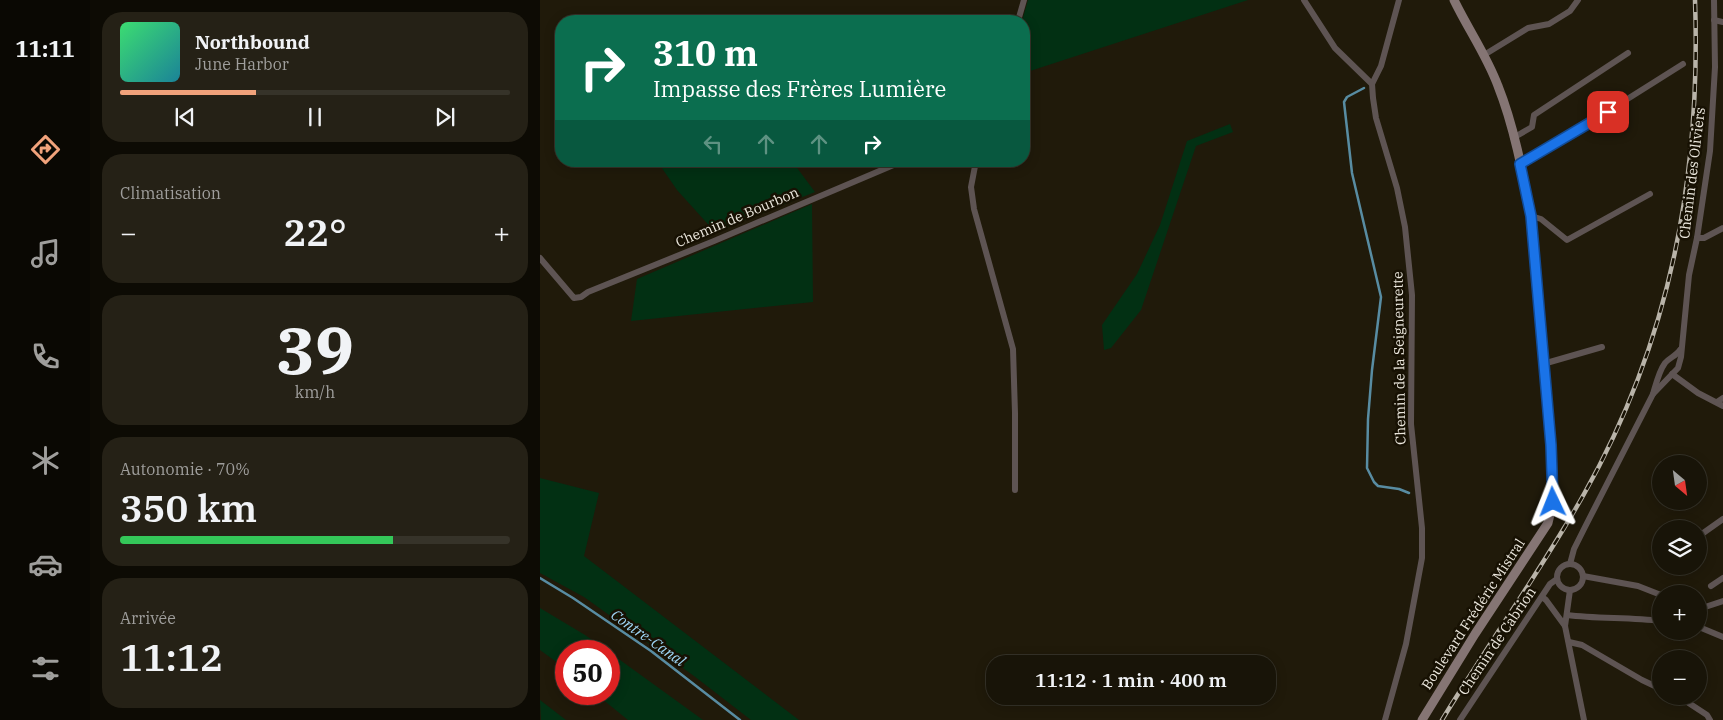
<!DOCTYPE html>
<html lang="fr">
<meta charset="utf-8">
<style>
body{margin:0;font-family:"IBM Plex Serif",serif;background:#252116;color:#f1f3f6;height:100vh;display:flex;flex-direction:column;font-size:19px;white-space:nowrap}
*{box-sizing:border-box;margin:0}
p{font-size:16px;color:#9f9e9c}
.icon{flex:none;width:28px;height:28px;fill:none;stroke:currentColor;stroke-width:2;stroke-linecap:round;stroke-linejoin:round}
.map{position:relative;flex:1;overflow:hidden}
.details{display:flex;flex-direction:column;gap:12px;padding:12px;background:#0d0b04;width:450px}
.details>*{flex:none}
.banner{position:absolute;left:15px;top:15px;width:475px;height:152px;border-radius:20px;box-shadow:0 2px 12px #0003,0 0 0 1px #363329;background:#0b6e4f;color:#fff;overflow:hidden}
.needle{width:32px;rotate:151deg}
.buttons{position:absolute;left:1112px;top:455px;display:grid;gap:10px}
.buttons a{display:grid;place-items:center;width:55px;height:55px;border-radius:50%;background:#181408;box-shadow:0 2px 12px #0003,0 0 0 1px #363329;font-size:25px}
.speed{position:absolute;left:15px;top:640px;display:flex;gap:10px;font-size:25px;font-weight:700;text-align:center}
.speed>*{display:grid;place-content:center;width:65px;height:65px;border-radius:50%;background:#181408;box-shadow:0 2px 12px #0003,0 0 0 1px #363329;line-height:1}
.speed .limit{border:8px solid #d22;background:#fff;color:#111}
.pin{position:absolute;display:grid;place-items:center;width:42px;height:42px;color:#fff;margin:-21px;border-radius:10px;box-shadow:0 2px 8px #0006}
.me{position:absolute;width:55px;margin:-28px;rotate:358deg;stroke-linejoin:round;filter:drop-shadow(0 0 4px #0008)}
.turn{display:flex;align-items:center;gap:18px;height:105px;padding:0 15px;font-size:22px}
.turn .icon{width:65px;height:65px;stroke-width:2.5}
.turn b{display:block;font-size:35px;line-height:42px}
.lanes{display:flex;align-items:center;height:48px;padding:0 15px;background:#0003;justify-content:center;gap:25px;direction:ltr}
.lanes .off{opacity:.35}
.big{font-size:38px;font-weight:600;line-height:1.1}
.details .widget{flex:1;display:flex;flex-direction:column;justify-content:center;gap:8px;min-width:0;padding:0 18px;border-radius:20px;background:#252116}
.details .dial{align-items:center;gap:0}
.dial b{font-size:65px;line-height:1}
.song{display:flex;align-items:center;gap:15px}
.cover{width:60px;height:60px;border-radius:8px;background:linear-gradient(135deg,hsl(140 70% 55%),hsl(190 70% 35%))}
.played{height:5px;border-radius:2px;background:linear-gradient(90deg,#f1a27b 35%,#363329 35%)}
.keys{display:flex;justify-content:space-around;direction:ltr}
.heat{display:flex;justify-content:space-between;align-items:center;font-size:28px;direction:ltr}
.charge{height:8px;border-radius:4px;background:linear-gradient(90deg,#34c759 70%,#363329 0)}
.trip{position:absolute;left:446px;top:655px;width:290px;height:50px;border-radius:20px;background:#181408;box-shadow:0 2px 12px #0003,0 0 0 1px #363329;font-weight:600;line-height:50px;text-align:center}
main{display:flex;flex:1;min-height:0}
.tab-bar{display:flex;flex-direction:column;width:90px;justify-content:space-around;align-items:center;background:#0a0803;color:#9f9e9c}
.tab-bar .icon{width:35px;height:35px}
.tab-bar .active{color:#f1a27b}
.tab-bar b{font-size:22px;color:#f1f3f6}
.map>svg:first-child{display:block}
.green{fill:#023013}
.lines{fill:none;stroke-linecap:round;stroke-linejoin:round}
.stream{stroke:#588ca2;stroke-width:2.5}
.street{stroke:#5e5453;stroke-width:6}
.secondary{stroke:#857574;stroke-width:9}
.rail-casing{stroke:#b9b4a9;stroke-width:4.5}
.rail{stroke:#171103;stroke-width:2.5;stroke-dasharray:8;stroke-linecap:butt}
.route-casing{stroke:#114b97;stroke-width:12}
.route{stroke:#1a73e8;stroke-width:9}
.labels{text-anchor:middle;stroke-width:5;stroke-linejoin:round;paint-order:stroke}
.street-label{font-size:14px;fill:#ece8de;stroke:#171103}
.water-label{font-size:15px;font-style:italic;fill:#9ed5f5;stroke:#171103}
</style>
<main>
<nav class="tab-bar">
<b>11:11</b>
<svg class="icon active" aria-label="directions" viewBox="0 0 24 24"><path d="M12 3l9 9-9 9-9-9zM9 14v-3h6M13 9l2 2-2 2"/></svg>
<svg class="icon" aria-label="music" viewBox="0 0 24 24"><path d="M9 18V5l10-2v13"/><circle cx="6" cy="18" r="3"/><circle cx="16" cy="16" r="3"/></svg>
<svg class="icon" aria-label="phone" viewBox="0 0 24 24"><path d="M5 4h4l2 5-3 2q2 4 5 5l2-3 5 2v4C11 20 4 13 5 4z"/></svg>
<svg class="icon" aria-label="climate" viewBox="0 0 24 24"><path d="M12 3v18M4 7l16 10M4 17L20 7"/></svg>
<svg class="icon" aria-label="car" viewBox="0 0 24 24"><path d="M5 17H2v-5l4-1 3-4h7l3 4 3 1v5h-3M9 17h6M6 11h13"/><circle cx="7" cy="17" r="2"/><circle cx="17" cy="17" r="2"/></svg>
<svg class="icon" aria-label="filters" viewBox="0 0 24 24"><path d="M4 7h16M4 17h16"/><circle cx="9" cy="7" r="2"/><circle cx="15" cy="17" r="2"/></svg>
</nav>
<section class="details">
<div class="widget">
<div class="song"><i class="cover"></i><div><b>Northbound</b><p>June Harbor</p></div></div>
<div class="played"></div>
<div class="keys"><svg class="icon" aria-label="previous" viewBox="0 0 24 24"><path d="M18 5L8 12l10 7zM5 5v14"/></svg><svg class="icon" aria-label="pause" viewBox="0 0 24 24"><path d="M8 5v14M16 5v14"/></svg><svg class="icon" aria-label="next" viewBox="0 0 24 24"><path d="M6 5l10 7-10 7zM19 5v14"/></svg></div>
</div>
<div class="widget"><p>Climatisation</p>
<div class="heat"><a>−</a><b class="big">22°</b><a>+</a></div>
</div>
<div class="widget dial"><b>39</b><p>km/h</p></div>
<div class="widget"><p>Autonomie · 70%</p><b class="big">350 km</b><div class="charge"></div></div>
<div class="widget"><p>Arrivée</p><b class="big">11:12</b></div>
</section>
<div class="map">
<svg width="1183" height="720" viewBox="0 0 1183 720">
<rect width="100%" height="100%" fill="#201a0a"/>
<!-- green -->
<g class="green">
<polygon points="488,0 708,0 484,73 484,21 482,21"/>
<polygon points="690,124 693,132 656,146 601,310 571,348 564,350 562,325 597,274 620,225 647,141"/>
<polygon points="117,161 252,161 275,192 175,232 137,190"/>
<polygon points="272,204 273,302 91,321 97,279"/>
<polygon points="0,478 59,493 44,556 259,720 211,720 154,676 44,597 0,573"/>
<polygon points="0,608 45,635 68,651 26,651 26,669 0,650"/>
<polygon points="69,652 163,720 88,720 56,694 69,694"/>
<polygon points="0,700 26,720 1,720"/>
</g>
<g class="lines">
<!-- stream -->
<g class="stream">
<polyline points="824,88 807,97 804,102 812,173 841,297 832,370 828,419 827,468 834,482 838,486 859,489 869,493"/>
<polyline points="0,578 33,598 111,651 200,720"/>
</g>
<!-- street -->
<g class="street">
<polyline points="764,0 795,48 832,84"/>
<polyline points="1174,20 1183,22"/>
<polyline points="478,21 484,0"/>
<polyline points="944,55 988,28 1009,24 1030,11 1038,0"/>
<polyline points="973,138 992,127 994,115 1088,53"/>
<polyline points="436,161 431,187 434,209 473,349 475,413 475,490"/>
<polyline points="980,164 1043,127 1143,64"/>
<polyline points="991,216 1001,219 1027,240 1110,194"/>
<polyline points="1157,238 1164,238 1183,228"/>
<polyline points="0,258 34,298 41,297 48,292 174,241 363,161"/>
<polyline points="1003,364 1062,347"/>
<polyline points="1132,374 1158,393 1183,406"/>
<polyline points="1113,394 1138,368 1141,357 1149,275 1157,238 1170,151 1175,67 1174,0"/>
<polyline points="1177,402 1183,398"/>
<polyline points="1159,536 1183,519"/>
<path d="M1030,564L1034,549L1045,527L1113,394C1116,384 1119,371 1125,363C1129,358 1136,356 1140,350"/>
<circle cx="1030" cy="577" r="13"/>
<polyline points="1043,576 1098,586 1121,595"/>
<polyline points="1171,586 1183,578"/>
<polyline points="1030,590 1025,626 1044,720"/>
<polyline points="1002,597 1006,600 1025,626"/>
<polyline points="1159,609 1183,601"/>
<path d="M1027,615C1058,619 1090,617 1121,621"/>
<polyline points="1159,627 1183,637"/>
<polyline points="1029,642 1042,645 1102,680 1121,689"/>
<polyline points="1138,696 1167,715 1170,720"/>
<polyline points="845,720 866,644 882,558 882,528 871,424 872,295 865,227 857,188 836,118 833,98 832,84 841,66 859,0"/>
<polyline points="920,720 1010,584 1017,579"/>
</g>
<!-- secondary -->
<path class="secondary" d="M882,720L935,634L1008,523L1013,502L1011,445L991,216C983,174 974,126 958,86C947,56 928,29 914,0"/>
<defs>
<path id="rail" d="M902,720C914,700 927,680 940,660C975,605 1012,551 1044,494C1131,340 1161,175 1155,0"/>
</defs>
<!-- rail casing -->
<use href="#rail" class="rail-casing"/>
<!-- rail -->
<use href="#rail" class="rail"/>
</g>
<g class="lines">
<defs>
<polyline id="route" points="1013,502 1011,445 991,216 980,164 1068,112"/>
</defs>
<!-- route casing -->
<use href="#route" class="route-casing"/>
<!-- route -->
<use href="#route" class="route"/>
</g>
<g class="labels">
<!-- street labels -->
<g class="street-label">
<text transform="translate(1152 173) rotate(-83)" y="5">Chemin des Oliviers</text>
<text transform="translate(197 217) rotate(-23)" y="5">Chemin de Bourbon</text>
<text transform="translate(859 358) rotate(-91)" y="5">Chemin de la Seigneurette</text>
<text transform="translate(933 614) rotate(-57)" y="5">Boulevard Frédéric Mistral</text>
<text transform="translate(957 641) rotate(-56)" y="5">Chemin de Cabrion</text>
</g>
<!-- water labels -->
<g class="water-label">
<text transform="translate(108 638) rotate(35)" y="5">Contre-Canal</text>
</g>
</g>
</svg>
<div class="buttons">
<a><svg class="needle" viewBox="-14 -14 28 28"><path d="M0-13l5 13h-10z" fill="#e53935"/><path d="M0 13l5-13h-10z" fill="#9f9e9c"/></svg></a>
<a><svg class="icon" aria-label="layers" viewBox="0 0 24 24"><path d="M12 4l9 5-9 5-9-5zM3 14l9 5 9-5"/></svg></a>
<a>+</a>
<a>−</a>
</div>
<div class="speed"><div class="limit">50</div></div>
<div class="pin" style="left:1068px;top:112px;background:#d93025"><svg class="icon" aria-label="arrive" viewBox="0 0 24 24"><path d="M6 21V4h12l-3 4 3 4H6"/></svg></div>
<svg class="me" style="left:1013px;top:502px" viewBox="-20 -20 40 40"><path d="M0-17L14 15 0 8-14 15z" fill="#1a73e8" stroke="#fff" stroke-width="4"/></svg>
<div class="trip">11:12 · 1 min · 400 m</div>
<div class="banner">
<div class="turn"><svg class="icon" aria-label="right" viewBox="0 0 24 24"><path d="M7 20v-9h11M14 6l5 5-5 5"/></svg><div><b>310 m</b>Impasse des Frères Lumière</div></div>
<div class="lanes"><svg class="icon off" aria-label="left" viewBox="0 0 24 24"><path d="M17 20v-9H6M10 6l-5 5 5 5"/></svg><svg class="icon off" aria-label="ahead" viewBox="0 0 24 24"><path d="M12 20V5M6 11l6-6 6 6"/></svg><svg class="icon off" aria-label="ahead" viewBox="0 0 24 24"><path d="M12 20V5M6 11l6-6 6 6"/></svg><svg class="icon" aria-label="right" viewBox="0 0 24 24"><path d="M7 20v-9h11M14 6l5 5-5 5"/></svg></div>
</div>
</div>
</main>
